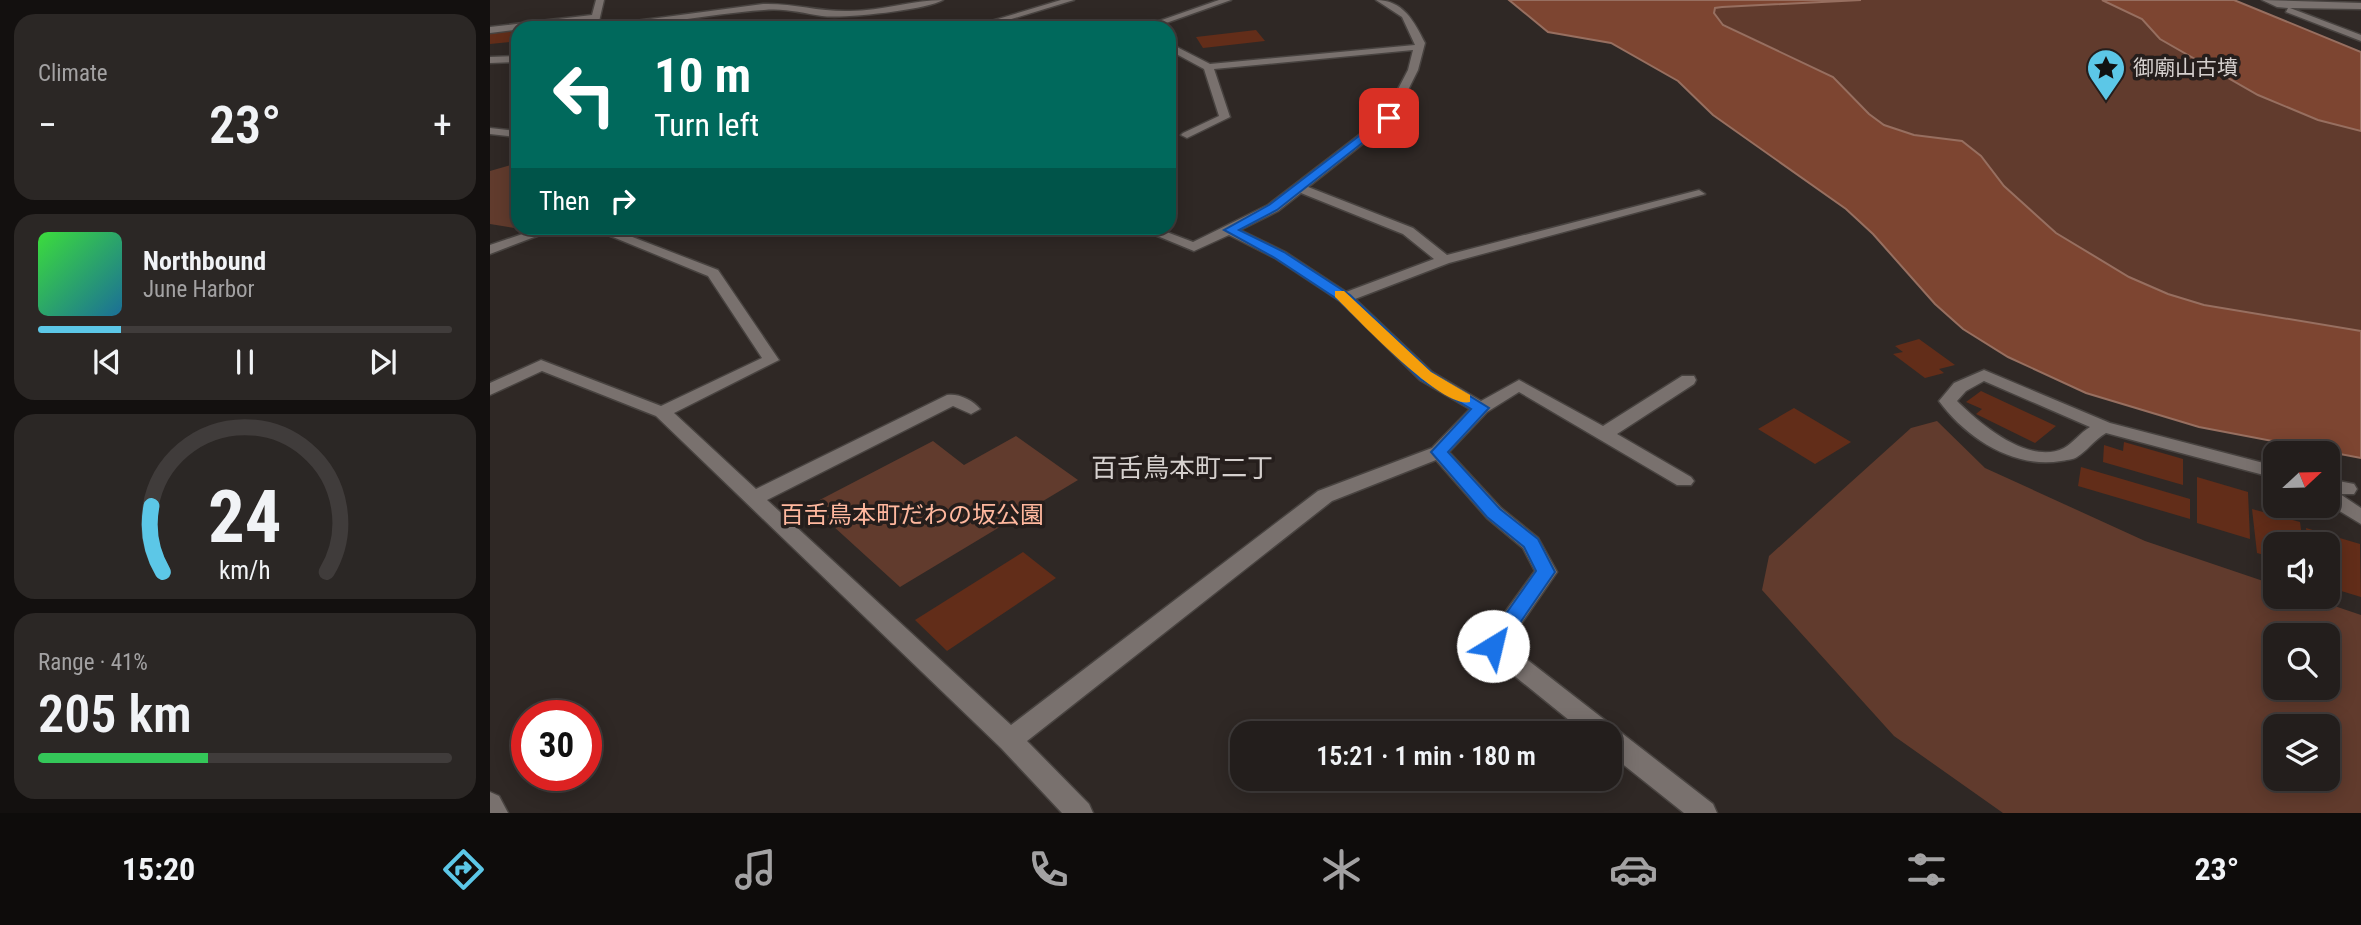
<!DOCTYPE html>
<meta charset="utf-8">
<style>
body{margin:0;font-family:"Roboto Condensed","Noto Sans JP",sans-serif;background:#2b2725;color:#f1f3f6;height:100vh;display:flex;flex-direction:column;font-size:26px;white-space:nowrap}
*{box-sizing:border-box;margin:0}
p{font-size:23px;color:#a3a2a3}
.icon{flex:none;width:38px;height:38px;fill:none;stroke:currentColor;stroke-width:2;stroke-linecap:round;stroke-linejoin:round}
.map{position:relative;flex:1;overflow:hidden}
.details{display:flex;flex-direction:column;gap:14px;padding:14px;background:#13100f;width:490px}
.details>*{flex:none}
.hud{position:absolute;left:21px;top:21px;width:665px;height:214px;border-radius:21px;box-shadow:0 4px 18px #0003,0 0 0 2px #403c3b;background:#00695c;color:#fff;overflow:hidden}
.needle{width:46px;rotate:68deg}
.controls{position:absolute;left:1773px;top:441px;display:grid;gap:14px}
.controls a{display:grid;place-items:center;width:77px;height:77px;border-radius:14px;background:#231e1c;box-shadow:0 4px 18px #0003,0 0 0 2px #403c3b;font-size:35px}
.speed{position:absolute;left:21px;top:700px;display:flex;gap:14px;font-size:35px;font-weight:700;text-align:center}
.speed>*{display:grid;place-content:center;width:91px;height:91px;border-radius:50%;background:#231e1c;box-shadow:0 4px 18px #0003,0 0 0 2px #403c3b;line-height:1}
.speed .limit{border:10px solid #d22;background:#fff;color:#111}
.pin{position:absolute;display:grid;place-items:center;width:60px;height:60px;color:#fff;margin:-30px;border-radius:14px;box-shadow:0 4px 10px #0006}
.me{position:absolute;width:77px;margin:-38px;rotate:36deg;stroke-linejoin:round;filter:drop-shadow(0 0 5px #0008)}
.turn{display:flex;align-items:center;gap:24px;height:147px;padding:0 28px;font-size:32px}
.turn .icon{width:91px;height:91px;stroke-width:2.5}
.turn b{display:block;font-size:49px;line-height:60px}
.then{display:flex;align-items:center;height:66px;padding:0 28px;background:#0003;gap:14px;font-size:26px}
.big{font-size:52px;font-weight:600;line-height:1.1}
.details .tile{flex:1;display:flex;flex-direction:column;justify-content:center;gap:10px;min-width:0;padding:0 24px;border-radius:21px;background:#2b2725}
.details .dial{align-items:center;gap:0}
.dial svg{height:182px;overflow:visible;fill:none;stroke:#403c3b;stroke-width:7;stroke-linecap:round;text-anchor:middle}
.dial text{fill:#f1f3f6;stroke:none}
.song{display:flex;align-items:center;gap:21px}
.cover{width:84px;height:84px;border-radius:10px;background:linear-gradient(135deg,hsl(120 70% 55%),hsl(200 70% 35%))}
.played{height:7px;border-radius:4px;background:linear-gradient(90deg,#5cc7e7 20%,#403c3b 20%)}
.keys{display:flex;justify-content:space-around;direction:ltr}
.heat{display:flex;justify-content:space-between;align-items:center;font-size:38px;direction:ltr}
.charge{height:10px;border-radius:5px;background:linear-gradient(90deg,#34c759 41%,#403c3b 0)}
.trip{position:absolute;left:740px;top:721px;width:392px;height:70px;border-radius:21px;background:#231e1c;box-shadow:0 4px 18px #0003,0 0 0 2px #403c3b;font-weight:600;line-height:70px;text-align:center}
.tab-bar{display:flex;height:112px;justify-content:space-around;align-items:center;background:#0e0c0b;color:#a3a2a3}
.tab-bar .icon{width:49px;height:49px}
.tab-bar .current{color:#5cc7e7}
.tab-bar b{font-size:32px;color:#f1f3f6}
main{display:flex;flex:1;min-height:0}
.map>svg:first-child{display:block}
.green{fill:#613b2d;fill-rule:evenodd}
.water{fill:#7d4531;stroke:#976f60;stroke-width:2}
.building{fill:#622d19}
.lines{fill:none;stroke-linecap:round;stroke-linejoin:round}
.street-casing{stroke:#484340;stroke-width:3}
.secondary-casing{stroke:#484340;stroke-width:3}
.street{fill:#79716e;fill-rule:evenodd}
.secondary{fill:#79716e;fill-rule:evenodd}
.route{fill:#1a73e8;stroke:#114b97;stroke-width:2}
.slow{fill:#f59e0b}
.labels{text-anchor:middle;stroke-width:7;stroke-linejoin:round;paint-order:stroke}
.far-poi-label{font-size:21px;fill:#d5d0ce;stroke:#251e1c;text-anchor:start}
.park-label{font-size:24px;fill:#ffb89e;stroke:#251e1c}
.neighbourhood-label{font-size:26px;fill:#d5d0ce;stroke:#251e1c}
</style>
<main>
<section class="details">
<div class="tile"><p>Climate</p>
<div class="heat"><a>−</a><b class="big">23°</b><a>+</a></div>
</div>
<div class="tile">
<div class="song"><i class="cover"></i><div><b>Northbound</b><p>June Harbor</p></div></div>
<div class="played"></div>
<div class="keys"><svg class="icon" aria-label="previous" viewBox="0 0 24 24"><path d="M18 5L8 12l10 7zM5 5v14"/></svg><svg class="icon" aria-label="pause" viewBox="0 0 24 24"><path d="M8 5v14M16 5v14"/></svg><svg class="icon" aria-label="next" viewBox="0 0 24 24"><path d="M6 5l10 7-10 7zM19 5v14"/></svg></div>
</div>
<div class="tile dial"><svg viewBox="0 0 100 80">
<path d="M14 69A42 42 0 1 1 86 69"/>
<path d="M14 69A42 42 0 0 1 9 40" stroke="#5cc7e7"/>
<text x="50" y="56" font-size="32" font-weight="700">24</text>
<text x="50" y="72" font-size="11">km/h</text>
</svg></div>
<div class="tile"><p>Range · 41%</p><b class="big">205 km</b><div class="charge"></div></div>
</section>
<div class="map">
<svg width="1871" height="813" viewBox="0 0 1871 813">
<rect width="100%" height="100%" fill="#2f2825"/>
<!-- green -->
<g class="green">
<polygon points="1371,0 1612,0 1652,19 1670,39 1768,95 1828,120 1871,131 1871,331 1714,305 1678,294 1639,277 1566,233 1514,186 1491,156 1472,141 1424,135 1394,125 1379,114 1343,77 1233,24 1224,13 1225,8 1232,7"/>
<polygon points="28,163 28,228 35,228 31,229 0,224 0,171"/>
<path d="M1447,421L1495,468L1655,541L1785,585V597H1818L1871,615V813H1513L1404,736L1272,590L1279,556L1421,428ZM1785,635H1838V688H1785ZM1785,726H1838V779H1785Z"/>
<polygon points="526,436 588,480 410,587 320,505 443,441 474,465"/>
</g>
<!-- water -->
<g class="water">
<polygon points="1019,0 1371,0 1232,7 1225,8 1224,13 1233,25 1343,77 1379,114 1394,125 1424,135 1472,141 1491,156 1514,186 1566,233 1639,277 1678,294 1714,305 1871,331 1871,458 1709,427 1596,393 1518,357 1473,329 1445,304 1383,234 1356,209 1223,115 1188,81 1121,43 1058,32"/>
<polygon points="1612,0 1744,0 1871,52 1871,131 1828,120 1768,95 1670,39 1652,19"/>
</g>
<!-- building -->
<g class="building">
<polygon points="28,29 28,35 21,42 0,44 0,31"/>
<polygon points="766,30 775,41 713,48 706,37"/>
<polygon points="1429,339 1465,365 1449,369 1454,373 1435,378 1403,354 1413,352 1405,346"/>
<polygon points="1491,391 1566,426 1545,443 1486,414 1492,409 1476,402"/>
<polygon points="1304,408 1361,442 1325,464 1268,429"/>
<polygon points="1634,442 1693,459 1693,485 1613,462 1614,445 1633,451"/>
<polygon points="1591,467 1700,499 1700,519 1588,486"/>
<polygon points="1707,477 1758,492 1760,539 1707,523"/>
<polygon points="1762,509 1810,522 1813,544 1785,544 1785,558 1767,553"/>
<polygon points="1816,528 1870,544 1871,597 1838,587 1838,544 1818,544"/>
<polygon points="533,552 566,578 457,651 425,620"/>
</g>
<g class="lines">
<defs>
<g id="street">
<path d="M106,0H114L108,26L273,4C303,3 330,12 360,11C392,11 422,0 453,0C436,10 353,19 332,16C312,13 295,8 274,10C215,14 158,28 99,28L101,20L0,33V27L102,15Z"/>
<polygon points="571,0 584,0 492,28 478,28"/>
<polygon points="729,0 741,0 662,28 649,28"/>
<path d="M886,0C913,0 924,21 935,43L928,70L903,120L818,187L923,228L957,255L1209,190L1215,194L959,263L865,299L942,372L991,401L1029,380L1113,426L1192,376H1204L1206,380L1204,384L1127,434L1201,477L1204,481L1201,485H1187L1029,392L997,412L959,452L1011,508L1048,538L1067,572L1017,644L1223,804L1227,813H1194L1120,754V733H1095L995,652L992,646L995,640L1045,571L1033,548L997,518L946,460L842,501L537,741L599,804L603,813H572L511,748L166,416L52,371L0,395V383L51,360L171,406L272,358L218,276L101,228H119L228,270L289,360L184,413L266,489L457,395C468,393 483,400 490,409L481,414L463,406L277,500L521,725L828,491L942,448L980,409L930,380L850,301L785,258L739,235L704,251L648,228H666L703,242L778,205L894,116L918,70L923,50L724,69L740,117L697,138L691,135L693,133L729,116L714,69L679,50V43L720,64L925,45L912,17ZM811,193L913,234L944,259L856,292L795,252L750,230L788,211Z"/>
<polygon points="1772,0 1871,3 1871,9 1800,8 1871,35 1871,41 1796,12 1798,8 1787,7"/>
<polygon points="28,56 28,62 0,63 0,57"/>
<polygon points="0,128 28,131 28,137 0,134"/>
<path d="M1494,370L1620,423L1785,466V478L1616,433C1603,441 1597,451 1587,457C1583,460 1575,460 1571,461C1524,469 1476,438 1449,401L1464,383ZM1494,381L1600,427C1590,433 1583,443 1574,448C1539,466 1489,423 1467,401L1476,391Z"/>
<polygon points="1838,479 1864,484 1867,489 1864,494 1850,494 1871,508 1871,524 1838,504"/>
<polygon points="0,792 9,796 18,813 0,813"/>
</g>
<polygon id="secondary" points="50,228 68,228 0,254 0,245"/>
</defs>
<!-- street casing -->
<use href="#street" class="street-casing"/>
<!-- secondary casing -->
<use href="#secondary" class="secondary-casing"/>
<!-- street -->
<use href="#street" class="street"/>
<!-- secondary -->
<use href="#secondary" class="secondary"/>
</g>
<!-- route -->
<polygon class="route" points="895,116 904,118 787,210 749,230 794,252 860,295 941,372 999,408 958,452 1010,509 1048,539 1065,572 1010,652 996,652 993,646 1046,571 1034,547 997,517 941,452 981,409 930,379 850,301 785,258 734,230 779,205"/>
<!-- slow -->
<path class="slow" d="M845,291H854L941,372L980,395V402C951,409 867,318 845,297Z"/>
<!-- icons -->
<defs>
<symbol id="sight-pin" viewBox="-11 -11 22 30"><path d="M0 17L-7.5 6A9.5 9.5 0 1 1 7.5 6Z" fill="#5cc7e7" stroke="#251e1c"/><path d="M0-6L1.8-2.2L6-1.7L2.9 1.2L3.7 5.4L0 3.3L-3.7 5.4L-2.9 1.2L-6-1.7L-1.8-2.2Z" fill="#111"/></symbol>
</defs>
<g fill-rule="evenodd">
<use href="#sight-pin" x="1594" y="46" width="44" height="60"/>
</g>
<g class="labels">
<!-- far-poi labels -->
<g class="far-poi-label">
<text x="1643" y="75">御廟山古墳</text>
</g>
<!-- park labels -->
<g class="park-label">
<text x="422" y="523">百舌鳥本町だわの坂公園</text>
</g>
<!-- neighbourhood labels -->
<g class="neighbourhood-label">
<text x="692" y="477">百舌鳥本町二丁</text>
</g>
</g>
</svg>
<div class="controls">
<a><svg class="needle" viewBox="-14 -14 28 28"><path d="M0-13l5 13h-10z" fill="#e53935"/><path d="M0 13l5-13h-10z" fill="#a3a2a3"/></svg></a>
<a><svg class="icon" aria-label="sound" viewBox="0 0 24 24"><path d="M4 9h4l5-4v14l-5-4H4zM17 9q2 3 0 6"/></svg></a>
<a><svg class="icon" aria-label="search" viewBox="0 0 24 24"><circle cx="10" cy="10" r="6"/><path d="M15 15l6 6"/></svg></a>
<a><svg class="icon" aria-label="layers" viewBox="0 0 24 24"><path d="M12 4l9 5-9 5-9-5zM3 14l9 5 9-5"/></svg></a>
</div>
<div class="speed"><div class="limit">30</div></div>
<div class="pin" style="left:899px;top:118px;background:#d93025"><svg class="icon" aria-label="arrive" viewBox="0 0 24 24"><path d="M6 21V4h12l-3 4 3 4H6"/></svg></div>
<svg class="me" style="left:1003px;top:646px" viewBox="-20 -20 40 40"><circle r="19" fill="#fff"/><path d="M0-13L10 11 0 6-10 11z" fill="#1a73e8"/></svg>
<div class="trip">15:21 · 1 min · 180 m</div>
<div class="hud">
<div class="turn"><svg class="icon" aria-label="left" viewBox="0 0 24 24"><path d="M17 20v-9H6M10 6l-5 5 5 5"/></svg><div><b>10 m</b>Turn left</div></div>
<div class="then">Then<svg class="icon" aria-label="right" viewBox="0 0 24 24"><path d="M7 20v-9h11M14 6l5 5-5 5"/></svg></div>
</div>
</div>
</main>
<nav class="tab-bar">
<b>15:20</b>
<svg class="icon current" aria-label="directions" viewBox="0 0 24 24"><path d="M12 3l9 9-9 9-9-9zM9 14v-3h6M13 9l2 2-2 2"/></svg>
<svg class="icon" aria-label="music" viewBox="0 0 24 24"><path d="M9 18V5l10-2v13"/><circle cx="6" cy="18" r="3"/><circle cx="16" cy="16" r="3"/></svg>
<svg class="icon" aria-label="phone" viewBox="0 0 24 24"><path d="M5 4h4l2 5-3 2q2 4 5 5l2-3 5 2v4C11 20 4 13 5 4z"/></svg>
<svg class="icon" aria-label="climate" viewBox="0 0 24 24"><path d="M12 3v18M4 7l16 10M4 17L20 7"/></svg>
<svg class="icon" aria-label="car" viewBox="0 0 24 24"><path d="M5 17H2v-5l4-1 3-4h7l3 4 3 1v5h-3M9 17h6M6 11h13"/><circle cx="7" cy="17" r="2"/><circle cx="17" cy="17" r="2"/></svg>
<svg class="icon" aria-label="filters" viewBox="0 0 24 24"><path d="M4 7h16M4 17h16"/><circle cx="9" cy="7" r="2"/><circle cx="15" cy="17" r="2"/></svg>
<b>23°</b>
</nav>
